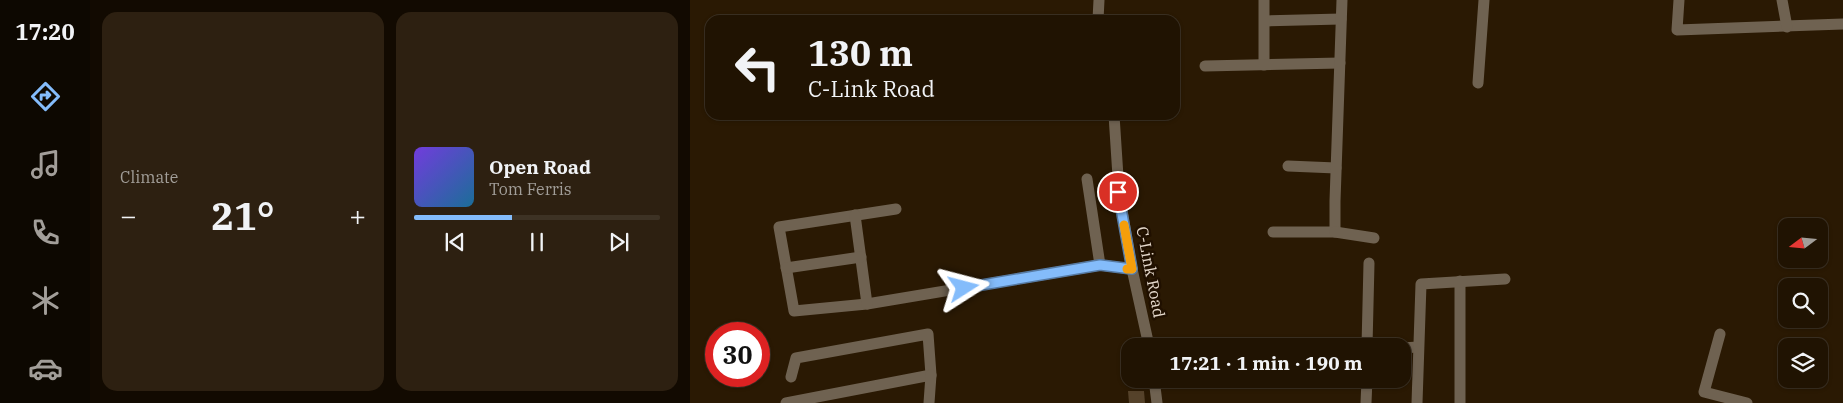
<!DOCTYPE html>
<meta charset="utf-8">
<style>
body{margin:0;font-family:"IBM Plex Serif",serif;background:#2d2011;color:#f1f3f6;height:100vh;display:flex;flex-direction:column;font-size:19px;white-space:nowrap}
*{box-sizing:border-box;margin:0}
p{font-size:16px;color:#a29e99}
.icon{flex:none;width:28px;height:28px;fill:none;stroke:currentColor;stroke-width:2;stroke-linecap:round;stroke-linejoin:round}
.map{position:relative;flex:1;overflow:hidden}
.sheet{display:flex;flex-direction:column;gap:12px;padding:12px;background:#120a01;width:600px}
.sheet>*{flex:none}
.banner{position:absolute;left:15px;top:15px;width:475px;height:105px;border-radius:15px;box-shadow:0 1px 4px #0004,0 0 0 1px #3d3224;background:#201302;color:#f1f3f6;overflow:hidden}
.needle{width:32px;rotate:254deg}
.controls{position:absolute;left:1088px;top:218px;display:grid;gap:10px}
.controls a{display:grid;place-items:center;width:50px;height:50px;border-radius:10px;background:#201302;box-shadow:0 1px 4px #0004,0 0 0 1px #3d3224;font-size:25px}
.speed{position:absolute;left:15px;top:322px;display:flex;gap:10px;font-size:25px;font-weight:700;text-align:center}
.speed>*{display:grid;place-content:center;width:65px;height:65px;border-radius:50%;background:#201302;box-shadow:0 1px 4px #0004,0 0 0 1px #3d3224;line-height:1}
.speed .limit{border:8px solid #d22;background:#fff;color:#111}
.pin{position:absolute;display:grid;place-items:center;width:42px;height:42px;color:#fff;margin:-21px;border:2px solid #fff;border-radius:50%;box-shadow:0 1px 5px #0007}
.me{position:absolute;width:55px;margin:-28px;rotate:81deg;stroke-linejoin:round;filter:drop-shadow(0 0 4px #0008)}
.turn{display:flex;align-items:center;gap:18px;height:105px;padding:0 20px;font-size:22px}
.turn .icon{width:65px;height:65px;stroke-width:2.5}
.turn b{display:block;font-size:35px;line-height:42px}
.big{font-size:38px;font-weight:700;line-height:1.1}
.sheet .widget{flex:1;display:flex;flex-direction:column;justify-content:center;gap:8px;min-width:0;padding:0 18px;border-radius:15px;background:#2d2011}
.song{display:flex;align-items:center;gap:15px}
.cover{width:60px;height:60px;border-radius:8px;background:linear-gradient(135deg,hsl(260 70% 55%),hsl(200 70% 35%))}
.played{height:5px;border-radius:2px;background:linear-gradient(90deg,#84bcfb 40%,#3d3224 40%)}
.keys{display:flex;justify-content:space-around;direction:ltr}
.heat{display:flex;justify-content:space-between;align-items:center;font-size:28px;direction:ltr}
.sheet .tiles{flex:1;display:grid;gap:12px;grid-template-columns:repeat(2,1fr)}
.trip{position:absolute;left:431px;top:338px;width:290px;height:50px;border-radius:15px;background:#201302;box-shadow:0 1px 4px #0004,0 0 0 1px #3d3224;font-weight:700;line-height:50px;text-align:center}
main{display:flex;flex:1;min-height:0}
.tab-bar{display:flex;flex-direction:column;width:90px;justify-content:space-around;align-items:center;background:#0d0801;color:#a29e99}
.tab-bar .icon{width:35px;height:35px}
.tab-bar .current{color:#84bcfb}
.tab-bar b{font-size:22px;color:#f1f3f6}
.map>svg:first-child{display:block}
.building{fill:#55422a}
.lines{fill:none;stroke-linecap:round;stroke-linejoin:round}
.minor{stroke:#6f6251;stroke-width:11}
.route-casing{stroke:#567aa3;stroke-width:12}
.route{stroke:#84bcfb;stroke-width:9}
.slow{stroke:#f59e0b;stroke-width:9}
.labels{text-anchor:middle;stroke-width:5;stroke-linejoin:round;paint-order:stroke}
.street-label{font-size:16px;fill:#e5d9cc;stroke:#201000}
</style>
<main>
<nav class="tab-bar">
<b>17:20</b>
<svg class="icon current" aria-label="directions" viewBox="0 0 24 24"><path d="M12 3l9 9-9 9-9-9zM9 14v-3h6M13 9l2 2-2 2"/></svg>
<svg class="icon" aria-label="music" viewBox="0 0 24 24"><path d="M9 18V5l10-2v13"/><circle cx="6" cy="18" r="3"/><circle cx="16" cy="16" r="3"/></svg>
<svg class="icon" aria-label="phone" viewBox="0 0 24 24"><path d="M5 4h4l2 5-3 2q2 4 5 5l2-3 5 2v4C11 20 4 13 5 4z"/></svg>
<svg class="icon" aria-label="climate" viewBox="0 0 24 24"><path d="M12 3v18M4 7l16 10M4 17L20 7"/></svg>
<svg class="icon" aria-label="car" viewBox="0 0 24 24"><path d="M5 17H2v-5l4-1 3-4h7l3 4 3 1v5h-3M9 17h6M6 11h13"/><circle cx="7" cy="17" r="2"/><circle cx="17" cy="17" r="2"/></svg>
</nav>
<section class="sheet">
<div class="tiles">
<div class="widget"><p>Climate</p>
<div class="heat"><a>−</a><b class="big">21°</b><a>+</a></div>
</div>
<div class="widget">
<div class="song"><i class="cover"></i><div><b>Open Road</b><p>Tom Ferris</p></div></div>
<div class="played"></div>
<div class="keys"><svg class="icon" aria-label="previous" viewBox="0 0 24 24"><path d="M18 5L8 12l10 7zM5 5v14"/></svg><svg class="icon" aria-label="pause" viewBox="0 0 24 24"><path d="M8 5v14M16 5v14"/></svg><svg class="icon" aria-label="next" viewBox="0 0 24 24"><path d="M6 5l10 7-10 7zM19 5v14"/></svg></div>
</div>
</div>
</section>
<div class="map">
<svg width="1153" height="403" viewBox="0 0 1153 403">
<rect width="100%" height="100%" fill="#2a1903"/>
<!-- building -->
<polygon class="building" points="438,391 454,391 455,403 439,403"/>
<g class="lines">
<!-- minor -->
<g class="minor">
<polyline points="989,0 987,30 1153,24"/>
<polyline points="1092,0 1097,27"/>
<polyline points="408,20 409,0"/>
<polyline points="575,21 651,19"/>
<polyline points="574,65 574,0"/>
<polyline points="515,66 650,63"/>
<polyline points="788,83 794,0"/>
<polyline points="424,115 429,192 442,269 459,346"/>
<polyline points="598,166 646,168"/>
<polyline points="397,179 410,265"/>
<polyline points="206,209 89,227 104,311 177,304 410,265 442,269"/>
<polyline points="165,215 177,304"/>
<polyline points="583,232 645,232 645,201 652,0"/>
<polyline points="645,232 684,238"/>
<polyline points="96,268 171,257"/>
<polyline points="770,281 770,403"/>
<polyline points="1030,334 1014,392 1057,403"/>
<polyline points="677,346 679,263"/>
<polyline points="712,348 728,347"/>
<polyline points="464,379 467,403"/>
<polyline points="96,403 241,375 238,334 106,358 101,377"/>
<polyline points="239,403 241,375"/>
<polyline points="676,403 677,379"/>
<polyline points="727,403 731,284 815,279"/>
</g>
</g>
<g class="lines">
<defs>
<polyline id="route" points="274,288 410,265 442,269 428,192"/>
</defs>
<!-- route casing -->
<use href="#route" class="route-casing"/>
<!-- route -->
<use href="#route" class="route"/>
<!-- slow -->
<polyline class="slow" points="434,225 442,269 437,269"/>
</g>
<g class="labels">
<!-- street labels -->
<g class="street-label">
<text transform="translate(461 272) rotate(79)" y="6">C-Link Road</text>
</g>
</g>
</svg>
<div class="controls">
<a><svg class="needle" viewBox="-14 -14 28 28"><path d="M0-13l5 13h-10z" fill="#e53935"/><path d="M0 13l5-13h-10z" fill="#a29e99"/></svg></a>
<a><svg class="icon" aria-label="search" viewBox="0 0 24 24"><circle cx="10" cy="10" r="6"/><path d="M15 15l6 6"/></svg></a>
<a><svg class="icon" aria-label="layers" viewBox="0 0 24 24"><path d="M12 4l9 5-9 5-9-5zM3 14l9 5 9-5"/></svg></a>
</div>
<div class="speed"><div class="limit">30</div></div>
<div class="pin" style="left:428px;top:192px;background:#d93025"><svg class="icon" aria-label="arrive" viewBox="0 0 24 24"><path d="M6 21V4h12l-3 4 3 4H6"/></svg></div>
<svg class="me" style="left:274px;top:288px" viewBox="-20 -20 40 40"><path d="M0-17L14 15 0 8-14 15z" fill="#84bcfb" stroke="#fff" stroke-width="4"/></svg>
<div class="trip">17:21 · 1 min · 190 m</div>
<div class="banner">
<div class="turn"><svg class="icon" aria-label="left" viewBox="0 0 24 24"><path d="M17 20v-9H6M10 6l-5 5 5 5"/></svg><div><b>130 m</b>C-Link Road</div></div>
</div>
</div>
</main>
